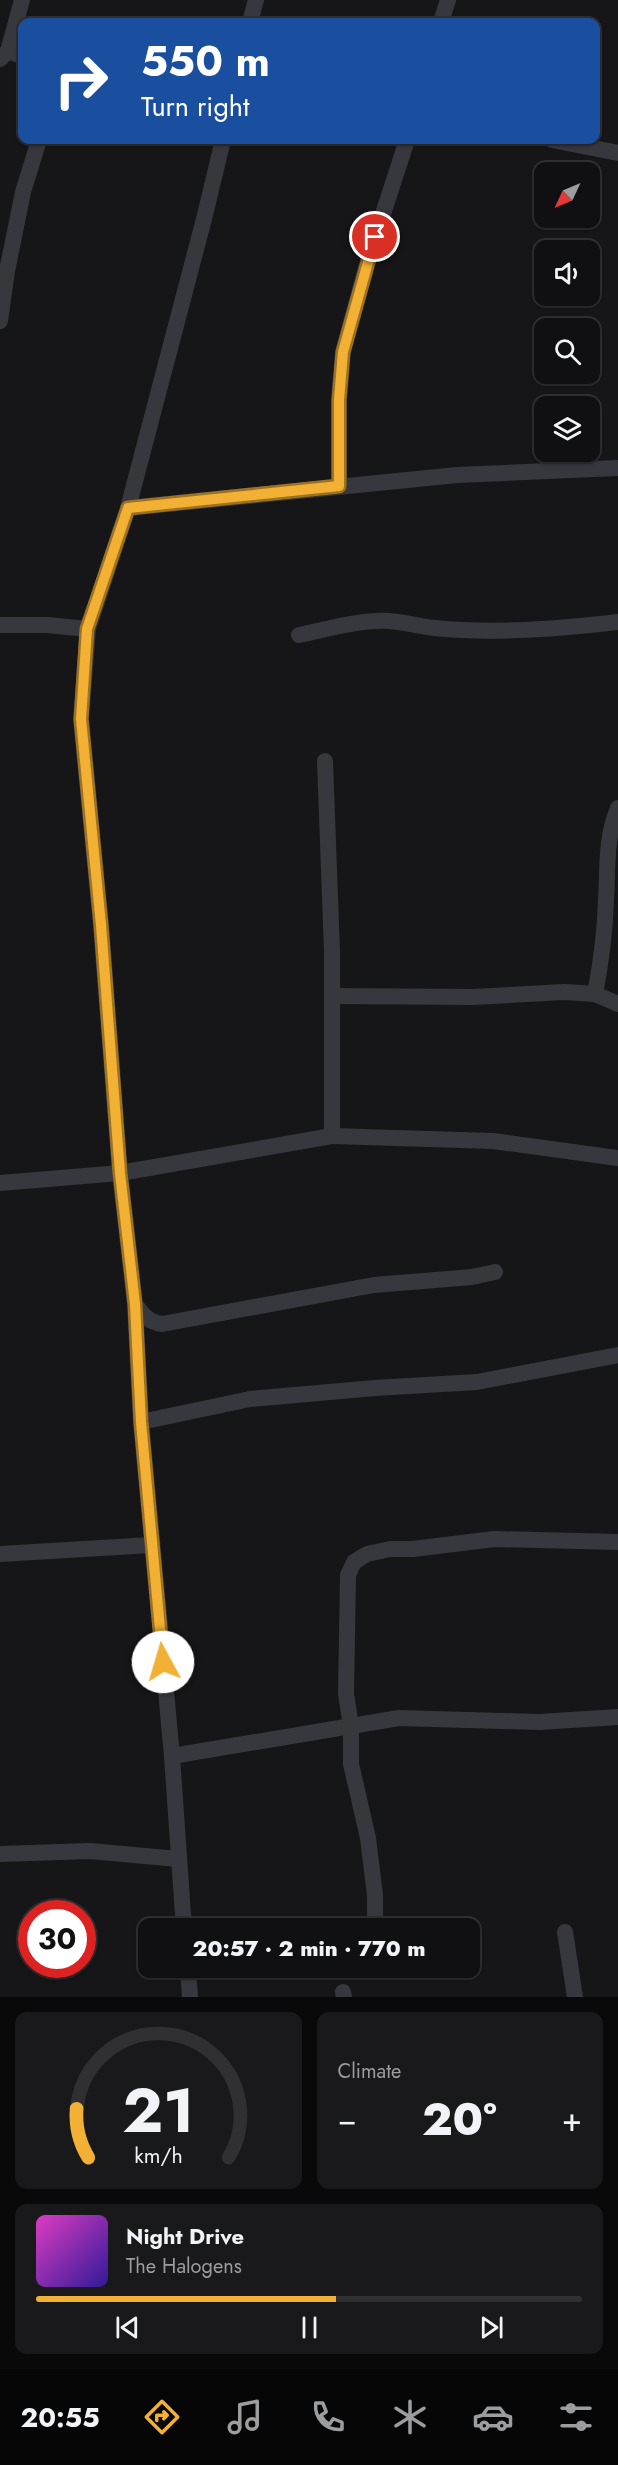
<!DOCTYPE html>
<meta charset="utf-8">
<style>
body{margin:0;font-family:Jost,sans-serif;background:#19191b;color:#f1f3f6;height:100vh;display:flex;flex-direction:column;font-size:22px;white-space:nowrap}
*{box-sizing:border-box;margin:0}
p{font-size:20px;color:#9c9d9f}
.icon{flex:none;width:33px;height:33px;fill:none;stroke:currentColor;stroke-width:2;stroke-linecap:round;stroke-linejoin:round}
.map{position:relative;height:1997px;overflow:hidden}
.panel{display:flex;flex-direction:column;gap:15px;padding:15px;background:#09090a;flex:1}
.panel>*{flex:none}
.top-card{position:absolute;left:18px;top:18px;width:582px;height:126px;border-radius:12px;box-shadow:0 2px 4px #0004,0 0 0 2px #303032;background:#1a4fa0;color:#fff;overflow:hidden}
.needle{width:39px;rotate:226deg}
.tools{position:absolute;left:534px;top:162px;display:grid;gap:12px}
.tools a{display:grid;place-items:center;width:66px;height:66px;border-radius:12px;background:#101012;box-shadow:0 2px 4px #0004,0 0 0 2px #303032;font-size:30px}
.speed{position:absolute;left:18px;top:1900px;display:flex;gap:12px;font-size:30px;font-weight:700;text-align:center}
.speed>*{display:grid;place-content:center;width:78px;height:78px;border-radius:50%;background:#101012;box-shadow:0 2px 4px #0004,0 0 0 2px #303032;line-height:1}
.speed .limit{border:9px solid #d22;background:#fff;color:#111}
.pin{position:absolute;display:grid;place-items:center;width:51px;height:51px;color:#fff;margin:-26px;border:3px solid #fff;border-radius:50%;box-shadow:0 2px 6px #0007}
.me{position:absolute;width:66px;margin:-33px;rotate:354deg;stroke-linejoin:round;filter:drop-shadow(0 0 4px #0008)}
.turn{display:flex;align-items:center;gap:21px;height:126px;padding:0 24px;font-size:27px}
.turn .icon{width:78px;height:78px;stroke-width:2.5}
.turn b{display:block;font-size:42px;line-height:51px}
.big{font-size:45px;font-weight:800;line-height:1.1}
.panel .tile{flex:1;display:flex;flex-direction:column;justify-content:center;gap:9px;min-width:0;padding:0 21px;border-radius:12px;background:#19191b}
.panel .dial{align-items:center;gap:0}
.dial svg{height:156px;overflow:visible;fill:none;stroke:#303032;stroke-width:7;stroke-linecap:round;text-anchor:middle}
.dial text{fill:#f1f3f6;stroke:none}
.song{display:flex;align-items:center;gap:18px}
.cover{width:72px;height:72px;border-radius:9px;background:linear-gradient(135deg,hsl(310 70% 55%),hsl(250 70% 35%))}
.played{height:6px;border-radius:3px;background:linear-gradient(90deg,#f2b134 55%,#303032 55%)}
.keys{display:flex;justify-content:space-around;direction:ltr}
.heat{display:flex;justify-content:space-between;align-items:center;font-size:33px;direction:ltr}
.panel .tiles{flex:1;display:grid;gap:15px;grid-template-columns:1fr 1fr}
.tile:last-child{grid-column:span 2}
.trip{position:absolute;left:138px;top:1918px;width:342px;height:60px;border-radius:12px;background:#101012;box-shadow:0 2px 4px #0004,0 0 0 2px #303032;font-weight:800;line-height:60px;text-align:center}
.menu{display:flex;height:96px;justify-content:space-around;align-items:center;background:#060607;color:#9c9d9f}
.menu .icon{width:42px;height:42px}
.menu .selected{color:#f2b134}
.menu b{font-size:27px;color:#f1f3f6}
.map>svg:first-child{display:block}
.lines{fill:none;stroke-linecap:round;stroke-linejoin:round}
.minor{stroke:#37383d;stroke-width:16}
.route-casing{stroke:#9d7322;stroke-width:15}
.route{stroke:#f2b134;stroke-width:10}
</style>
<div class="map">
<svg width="618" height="1997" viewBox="0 0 618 1997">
<rect width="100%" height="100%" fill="#161618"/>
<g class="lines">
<!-- minor -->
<g class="minor">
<polyline points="250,22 256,0"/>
<polyline points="441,22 448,0"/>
<polyline points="8,51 22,56"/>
<polyline points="0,59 8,51 22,0"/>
<polyline points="552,140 618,153"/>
<polyline points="0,321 7,271 23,192 39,140"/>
<polyline points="339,486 339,400 343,352 369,257 407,140"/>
<polyline points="128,508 457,475 618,468"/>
<polyline points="0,625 47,625 88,629"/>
<path d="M299,635C324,630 350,622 376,621C396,619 415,626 435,628C495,634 558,629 618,622"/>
<polyline points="595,994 618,1004"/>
<path d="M333,996L473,997L565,992L595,994C601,963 605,932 606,900C608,868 605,839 618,808"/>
<polyline points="332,1136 493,1141 618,1158"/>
<polyline points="0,1183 120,1173 332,1136 332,952 325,761"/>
<path d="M135,1304C143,1315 148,1322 162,1324L374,1285L472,1277L495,1272"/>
<polyline points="141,1422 250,1399 375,1388 477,1382 618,1355"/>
<polyline points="0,1554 151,1545"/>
<polyline points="172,1756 399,1718 540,1722 618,1717"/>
<polyline points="0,1854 90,1851 178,1859"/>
<polyline points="184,1929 172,1756 141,1422 135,1304 120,1173 101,925 81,719 88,629 128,508 204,219 223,140"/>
<polyline points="375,1929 375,1895 368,1838 351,1764 351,1726 346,1694 348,1575 354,1562 367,1554 390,1549 413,1549 494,1539 618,1542"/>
<polyline points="438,1929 445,1927"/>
<polyline points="565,1932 575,1997"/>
<polyline points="188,1968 190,1997"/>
<polyline points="343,1992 344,1997"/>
</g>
</g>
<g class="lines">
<defs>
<polyline id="route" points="163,1662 141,1422 135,1304 120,1173 101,925 81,719 87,629 128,508 339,486 339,400 343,352 375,237"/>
</defs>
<!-- route casing -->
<use href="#route" class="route-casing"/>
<!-- route -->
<use href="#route" class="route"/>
</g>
</svg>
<div class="tools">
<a><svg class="needle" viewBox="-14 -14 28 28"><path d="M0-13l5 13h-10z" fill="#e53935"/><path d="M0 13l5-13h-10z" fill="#9c9d9f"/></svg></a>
<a><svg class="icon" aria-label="sound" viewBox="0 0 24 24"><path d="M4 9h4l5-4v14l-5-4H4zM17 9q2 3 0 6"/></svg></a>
<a><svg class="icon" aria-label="search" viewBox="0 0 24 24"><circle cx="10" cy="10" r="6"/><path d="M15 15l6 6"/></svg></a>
<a><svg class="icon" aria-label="layers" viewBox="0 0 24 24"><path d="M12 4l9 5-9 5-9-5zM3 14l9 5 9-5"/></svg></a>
</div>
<div class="speed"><div class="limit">30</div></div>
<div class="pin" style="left:375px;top:237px;background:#d93025"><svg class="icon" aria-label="arrive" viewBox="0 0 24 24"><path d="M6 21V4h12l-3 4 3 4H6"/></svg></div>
<svg class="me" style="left:163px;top:1662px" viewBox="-20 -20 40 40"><circle r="19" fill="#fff"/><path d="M0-13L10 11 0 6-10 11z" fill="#f2b134"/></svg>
<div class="trip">20:57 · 2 min · 770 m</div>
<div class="top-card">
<div class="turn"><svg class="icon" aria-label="right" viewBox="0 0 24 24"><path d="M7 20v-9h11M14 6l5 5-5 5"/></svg><div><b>550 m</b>Turn right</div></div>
</div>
</div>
<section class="panel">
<div class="tiles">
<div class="tile dial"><svg viewBox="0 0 100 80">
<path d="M14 69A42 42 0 1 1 86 69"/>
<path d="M14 69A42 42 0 0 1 8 44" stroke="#f2b134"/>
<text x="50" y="56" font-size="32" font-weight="700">21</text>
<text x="50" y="72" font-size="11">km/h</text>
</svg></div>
<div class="tile"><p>Climate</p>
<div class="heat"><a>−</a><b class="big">20°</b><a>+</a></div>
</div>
<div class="tile">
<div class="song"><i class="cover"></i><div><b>Night Drive</b><p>The Halogens</p></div></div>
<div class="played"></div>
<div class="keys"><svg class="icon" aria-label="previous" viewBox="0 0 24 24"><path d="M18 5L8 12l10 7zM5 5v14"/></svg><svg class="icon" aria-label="pause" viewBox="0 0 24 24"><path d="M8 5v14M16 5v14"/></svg><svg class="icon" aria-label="next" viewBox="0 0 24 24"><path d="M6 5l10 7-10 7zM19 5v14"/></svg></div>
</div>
</div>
</section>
<nav class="menu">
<b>20:55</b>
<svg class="icon selected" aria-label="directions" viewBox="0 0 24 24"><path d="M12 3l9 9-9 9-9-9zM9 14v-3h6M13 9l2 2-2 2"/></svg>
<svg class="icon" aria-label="music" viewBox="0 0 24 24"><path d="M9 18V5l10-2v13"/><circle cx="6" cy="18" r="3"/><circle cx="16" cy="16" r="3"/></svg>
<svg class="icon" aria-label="phone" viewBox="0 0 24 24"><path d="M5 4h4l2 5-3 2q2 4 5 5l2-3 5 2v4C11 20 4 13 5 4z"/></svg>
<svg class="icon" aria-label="climate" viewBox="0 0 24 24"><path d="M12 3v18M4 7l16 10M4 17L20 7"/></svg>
<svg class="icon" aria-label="car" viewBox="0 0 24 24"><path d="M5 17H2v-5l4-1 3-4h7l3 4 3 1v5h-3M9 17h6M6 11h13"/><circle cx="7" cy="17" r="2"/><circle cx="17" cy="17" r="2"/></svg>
<svg class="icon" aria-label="filters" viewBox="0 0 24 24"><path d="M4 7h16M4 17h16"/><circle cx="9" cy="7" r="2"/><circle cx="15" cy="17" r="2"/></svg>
</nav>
